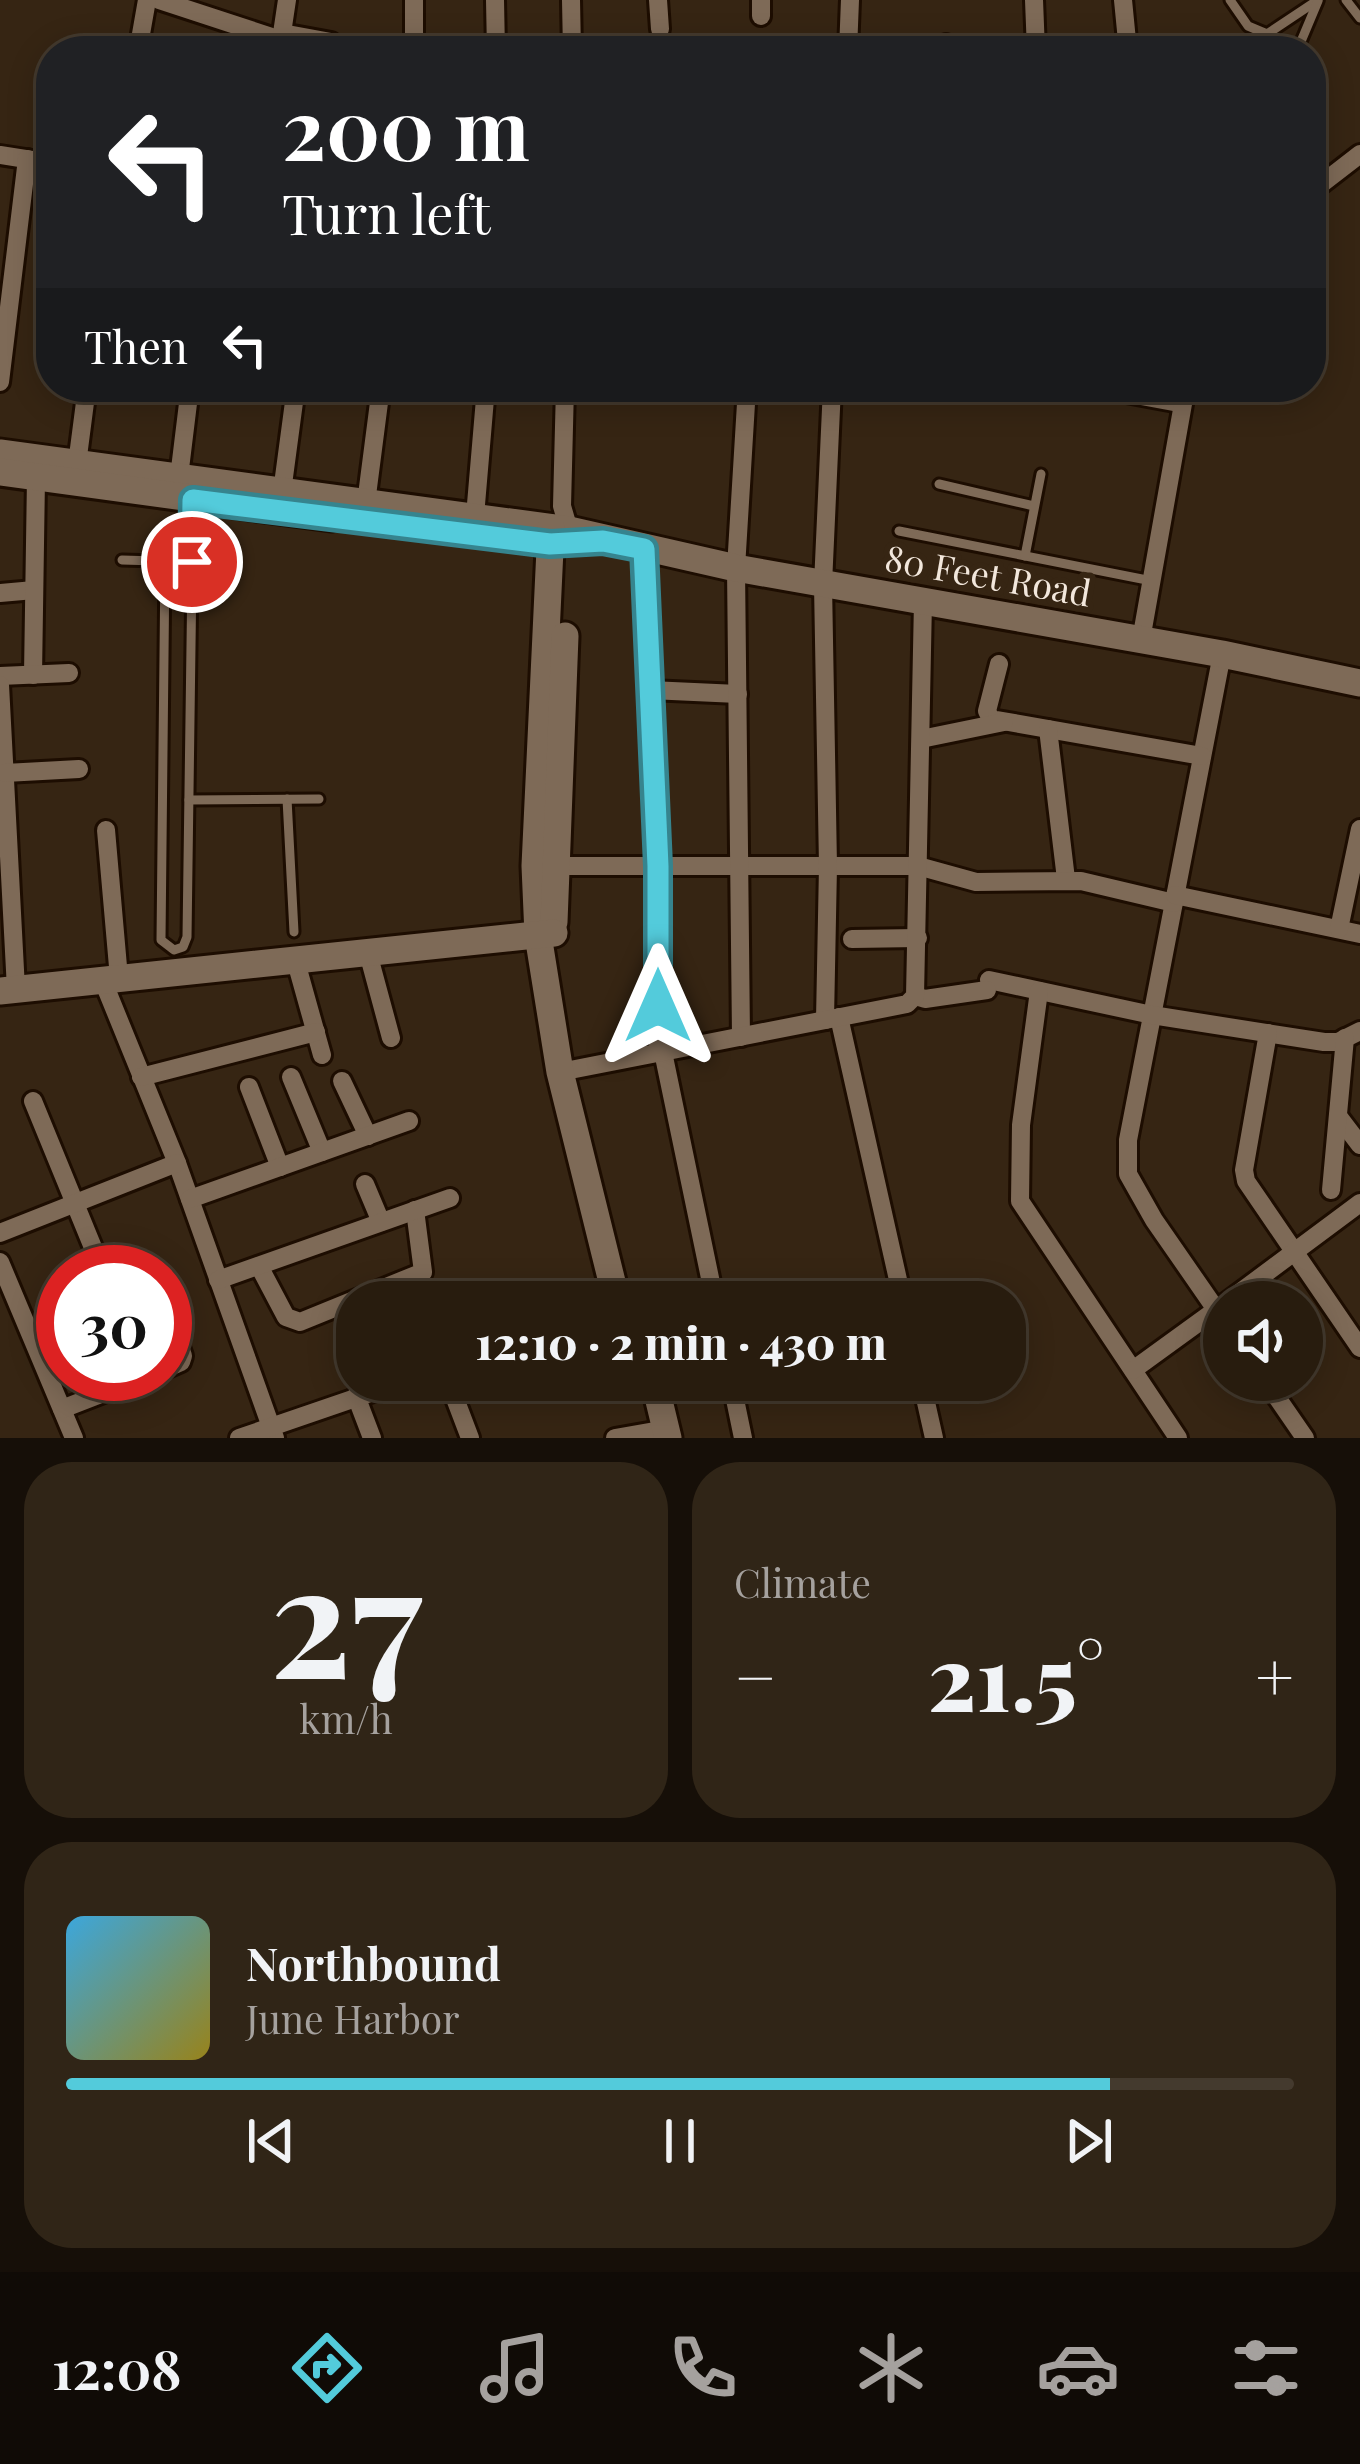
<!DOCTYPE html>
<meta charset="utf-8">
<style>
body{margin:0;font-family:"Playfair Display",serif;background:#302517;color:#f1f3f6;height:100vh;display:flex;flex-direction:column;font-size:45px;white-space:nowrap}
*{box-sizing:border-box;margin:0}
p{font-size:39px;color:#a5a19e}
.icon{flex:none;width:66px;height:66px;fill:none;stroke:currentColor;stroke-width:2;stroke-linecap:round;stroke-linejoin:round}
.map{position:relative;height:1438px;overflow:hidden}
.panel{display:flex;flex-direction:column;gap:24px;padding:24px;background:#160f08;flex:1}
.panel>*{flex:none}
.top-card{position:absolute;left:36px;top:36px;width:1290px;height:366px;border-radius:48px;box-shadow:0 6px 30px #0003,0 0 0 3px #443a2e;background:#202124;color:#fff;overflow:hidden}
.controls{position:absolute;left:1203px;top:1281px;display:grid;gap:24px}
.controls a{display:grid;place-items:center;width:120px;height:120px;border-radius:50%;background:#281c0e;box-shadow:0 6px 30px #0003,0 0 0 3px #443a2e;font-size:60px}
.speed{position:absolute;left:36px;top:1245px;display:flex;gap:24px;font-size:60px;font-weight:700;text-align:center}
.speed>*{display:grid;place-content:center;width:156px;height:156px;border-radius:50%;background:#281c0e;box-shadow:0 6px 30px #0003,0 0 0 3px #443a2e;line-height:1}
.speed .limit{border:18px solid #d22;background:#fff;color:#111}
.pin{position:absolute;display:grid;place-items:center;width:102px;height:102px;color:#fff;margin:-51px;border:6px solid #fff;border-radius:50%;box-shadow:0 3px 12px #0007}
.me{position:absolute;width:132px;margin:-66px;rotate:0deg;stroke-linejoin:round;filter:drop-shadow(0 0 9px #0008)}
.turn{display:flex;align-items:center;gap:42px;height:252px;padding:0 48px;font-size:54px}
.turn .icon{width:156px;height:156px;stroke-width:2.5}
.turn b{display:block;font-size:84px;line-height:102px}
.then{display:flex;align-items:center;height:114px;padding:0 48px;background:#0003;gap:24px;font-size:45px}
.big{font-size:90px;font-weight:800;line-height:1.1}
.panel .tile{flex:1;display:flex;flex-direction:column;justify-content:center;gap:18px;min-width:0;padding:0 42px;border-radius:48px;background:#302517}
.panel .dial{align-items:center;gap:0}
.dial b{font-size:156px;line-height:1}
.song{display:flex;align-items:center;gap:36px}
.cover{width:144px;height:144px;border-radius:18px;background:linear-gradient(135deg,hsl(200 70% 55%),hsl(50 70% 35%))}
.played{height:12px;border-radius:6px;background:linear-gradient(90deg,#53cbdb 85%,#443a2e 85%)}
.keys{display:flex;justify-content:space-around;direction:ltr}
.heat{display:flex;justify-content:space-between;align-items:center;font-size:66px;direction:ltr}
.panel .tiles{flex:1;display:grid;gap:24px;grid-template-columns:1fr 1fr}
.tile:last-child{grid-column:span 2}
.trip{position:absolute;left:336px;top:1281px;width:690px;height:120px;border-radius:48px;background:#281c0e;box-shadow:0 6px 30px #0003,0 0 0 3px #443a2e;font-weight:800;line-height:120px;text-align:center}
.dock{display:flex;height:192px;justify-content:space-around;align-items:center;background:#100b06;color:#a5a19e}
.dock .icon{width:84px;height:84px}
.dock .current{color:#53cbdb}
.dock b{font-size:54px;color:#f1f3f6}
.map>svg:first-child{display:block}
.lines{fill:none;stroke-linecap:round;stroke-linejoin:round}
.lane-casing{stroke:#1d0d01;stroke-width:15}
.street-casing{stroke:#1d0d01;stroke-width:24}
.secondary-casing{stroke:#1d0d01;stroke-width:33}
.lane{stroke:#7e6a57;stroke-width:9}
.street{stroke:#7e6a57;stroke-width:18}
.secondary{stroke:#7e6a57;stroke-width:27}
.route-casing{stroke:#36848e;stroke-width:30}
.route{stroke:#53cbdb;stroke-width:21}
.labels{text-anchor:middle;stroke-width:12;stroke-linejoin:round;paint-order:stroke}
.street-label{font-size:36px;fill:#f2e7dc;stroke:#362513}
</style>
<div class="map">
<svg width="1360" height="1438" viewBox="0 0 1360 1438">
<rect width="100%" height="100%" fill="#362513"/>
<g class="lines">
<defs>
<g id="lane">
<polyline points="1230,0 1248,26 1267,34 1318,0"/>
<polyline points="1346,0 1360,18"/>
<polyline points="1297,51 1318,1"/>
<polyline points="1069,387 1182,408"/>
<polyline points="939,484 1034,506"/>
<polyline points="899,531 1152,581"/>
<polyline points="1025,556 1041,474"/>
<polyline points="122,560 192,562"/>
<polyline points="165,561 161,940 174,950 183,947 187,937 193,500"/>
<polyline points="287,799 294,932"/>
<polyline points="189,800 319,799"/>
</g>
<g id="street">
<polyline points="159,0 281,40"/>
<polyline points="495,0 496,51"/>
<polyline points="571,0 572,51"/>
<polyline points="658,0 660,29"/>
<polyline points="761,0 761,16"/>
<polyline points="1034,0 1036,51"/>
<polyline points="1123,0 1128,51"/>
<polyline points="282,33 331,42 336,51"/>
<polyline points="281,40 287,0"/>
<polyline points="946,44 946,51"/>
<polyline points="138,51 147,0"/>
<polyline points="414,51 414,0"/>
<polyline points="848,51 850,0"/>
<polyline points="0,155 51,163"/>
<polyline points="1311,192 1360,154"/>
<polyline points="0,382 27,159"/>
<polyline points="565,387 562,506 569,530"/>
<polyline points="77,464 87,387"/>
<polyline points="179,477 190,387"/>
<polyline points="282,492 296,387"/>
<polyline points="366,503 381,387"/>
<polyline points="475,516 486,387"/>
<polyline points="644,549 657,866 658,1053"/>
<polyline points="0,593 34,590"/>
<polyline points="1141,640 1186,387"/>
<polyline points="1222,654 1128,1140 1128,1174 1154,1220 1224,1321"/>
<polyline points="999,664 987,711 991,719 1202,756"/>
<polyline points="33,675 36,478"/>
<polyline points="0,676 69,673"/>
<polyline points="0,685 16,989"/>
<polyline points="650,690 738,694"/>
<polyline points="1048,729 1066,879"/>
<polyline points="921,739 1004,722"/>
<polyline points="5,773 79,769"/>
<polyline points="106,830 119,978"/>
<polyline points="548,866 918,866 976,882 1081,881 1174,903"/>
<polyline points="1175,895 1360,934"/>
<polyline points="1339,929 1360,829"/>
<polyline points="852,939 918,938"/>
<polyline points="368,953 391,1038"/>
<polyline points="296,962 322,1055"/>
<polyline points="989,980 1152,1015 1324,1042 1338,1042 1360,1031"/>
<polyline points="103,981 177,1163 275,1438"/>
<polyline points="1039,991 1021,1125 1020,1201 1178,1438"/>
<polyline points="915,996 925,999 987,990"/>
<polyline points="839,1017 903,1302"/>
<polyline points="825,1020 828,866 823,584 832,387"/>
<polyline points="1268,1033 1244,1170 1246,1181 1360,1348"/>
<polyline points="741,1037 736,568 747,387"/>
<polyline points="663,1052 715,1302"/>
<polyline points="560,1072 907,1004 915,996 923,601"/>
<polyline points="141,1077 316,1032"/>
<polyline points="291,1077 322,1152"/>
<polyline points="342,1081 368,1136"/>
<polyline points="249,1087 280,1167"/>
<polyline points="33,1101 103,1272"/>
<polyline points="1338,1116 1360,1145"/>
<polyline points="365,1184 381,1222"/>
<polyline points="1331,1190 1345,1038"/>
<polyline points="190,1199 409,1121"/>
<polyline points="0,1233 177,1163"/>
<polyline points="0,1262 74,1438"/>
<polyline points="259,1266 286,1317 300,1322 423,1272 415,1210"/>
<polyline points="218,1280 450,1198"/>
<polyline points="1227,1302 1360,1203"/>
<polyline points="165,1369 181,1362 183,1356 171,1321"/>
<polyline points="1133,1370 1224,1304"/>
<polyline points="448,1380 470,1438"/>
<polyline points="731,1380 743,1438"/>
<polyline points="921,1380 934,1438"/>
<polyline points="1265,1380 1305,1438"/>
<polyline points="356,1396 372,1438"/>
<polyline points="62,1409 152,1374"/>
<polyline points="239,1438 408,1380"/>
<polyline points="615,1438 666,1429"/>
</g>
<g id="secondary">
<polyline points="0,453 569,530 736,568 1222,654 1360,683"/>
<polyline points="0,472 331,517"/>
<polyline points="551,528 535,866 538,935 560,1072 617,1302"/>
<polyline points="554,922 565,636"/>
<polyline points="0,991 554,933"/>
<polyline points="654,1380 668,1438"/>
</g>
</defs>
<!-- lane casing -->
<use href="#lane" class="lane-casing"/>
<!-- street casing -->
<use href="#street" class="street-casing"/>
<!-- secondary casing -->
<use href="#secondary" class="secondary-casing"/>
<!-- lane -->
<use href="#lane" class="lane"/>
<!-- street -->
<use href="#street" class="street"/>
<!-- secondary -->
<use href="#secondary" class="secondary"/>
</g>
<g class="lines">
<defs>
<polyline id="route" points="192,562 193,500 550,544 603,541 644,549 658,866 658,1006"/>
</defs>
<!-- route casing -->
<use href="#route" class="route-casing"/>
<!-- route -->
<use href="#route" class="route"/>
</g>
<g class="labels">
<!-- street labels -->
<g class="street-label">
<text transform="translate(988 576) rotate(10)" y="13">80 Feet Road</text>
</g>
</g>
</svg>
<div class="controls">
<a><svg class="icon" aria-label="sound" viewBox="0 0 24 24"><path d="M4 9h4l5-4v14l-5-4H4zM17 9q2 3 0 6"/></svg></a>
</div>
<div class="speed"><div class="limit">30</div></div>
<div class="pin" style="left:192px;top:562px;background:#d93025"><svg class="icon" aria-label="arrive" viewBox="0 0 24 24"><path d="M6 21V4h12l-3 4 3 4H6"/></svg></div>
<svg class="me" style="left:658px;top:1006px" viewBox="-20 -20 40 40"><path d="M0-17L14 15 0 8-14 15z" fill="#53cbdb" stroke="#fff" stroke-width="4"/></svg>
<div class="trip">12:10 · 2 min · 430 m</div>
<div class="top-card">
<div class="turn"><svg class="icon" aria-label="left" viewBox="0 0 24 24"><path d="M17 20v-9H6M10 6l-5 5 5 5"/></svg><div><b>200 m</b>Turn left</div></div>
<div class="then">Then<svg class="icon" aria-label="left" viewBox="0 0 24 24"><path d="M17 20v-9H6M10 6l-5 5 5 5"/></svg></div>
</div>
</div>
<section class="panel">
<div class="tiles">
<div class="tile dial"><b>27</b><p>km/h</p></div>
<div class="tile"><p>Climate</p>
<div class="heat"><a>−</a><b class="big">21.5°</b><a>+</a></div>
</div>
<div class="tile">
<div class="song"><i class="cover"></i><div><b>Northbound</b><p>June Harbor</p></div></div>
<div class="played"></div>
<div class="keys"><svg class="icon" aria-label="previous" viewBox="0 0 24 24"><path d="M18 5L8 12l10 7zM5 5v14"/></svg><svg class="icon" aria-label="pause" viewBox="0 0 24 24"><path d="M8 5v14M16 5v14"/></svg><svg class="icon" aria-label="next" viewBox="0 0 24 24"><path d="M6 5l10 7-10 7zM19 5v14"/></svg></div>
</div>
</div>
</section>
<nav class="dock">
<b>12:08</b>
<svg class="icon current" aria-label="directions" viewBox="0 0 24 24"><path d="M12 3l9 9-9 9-9-9zM9 14v-3h6M13 9l2 2-2 2"/></svg>
<svg class="icon" aria-label="music" viewBox="0 0 24 24"><path d="M9 18V5l10-2v13"/><circle cx="6" cy="18" r="3"/><circle cx="16" cy="16" r="3"/></svg>
<svg class="icon" aria-label="phone" viewBox="0 0 24 24"><path d="M5 4h4l2 5-3 2q2 4 5 5l2-3 5 2v4C11 20 4 13 5 4z"/></svg>
<svg class="icon" aria-label="climate" viewBox="0 0 24 24"><path d="M12 3v18M4 7l16 10M4 17L20 7"/></svg>
<svg class="icon" aria-label="car" viewBox="0 0 24 24"><path d="M5 17H2v-5l4-1 3-4h7l3 4 3 1v5h-3M9 17h6M6 11h13"/><circle cx="7" cy="17" r="2"/><circle cx="17" cy="17" r="2"/></svg>
<svg class="icon" aria-label="filters" viewBox="0 0 24 24"><path d="M4 7h16M4 17h16"/><circle cx="9" cy="7" r="2"/><circle cx="15" cy="17" r="2"/></svg>
</nav>
